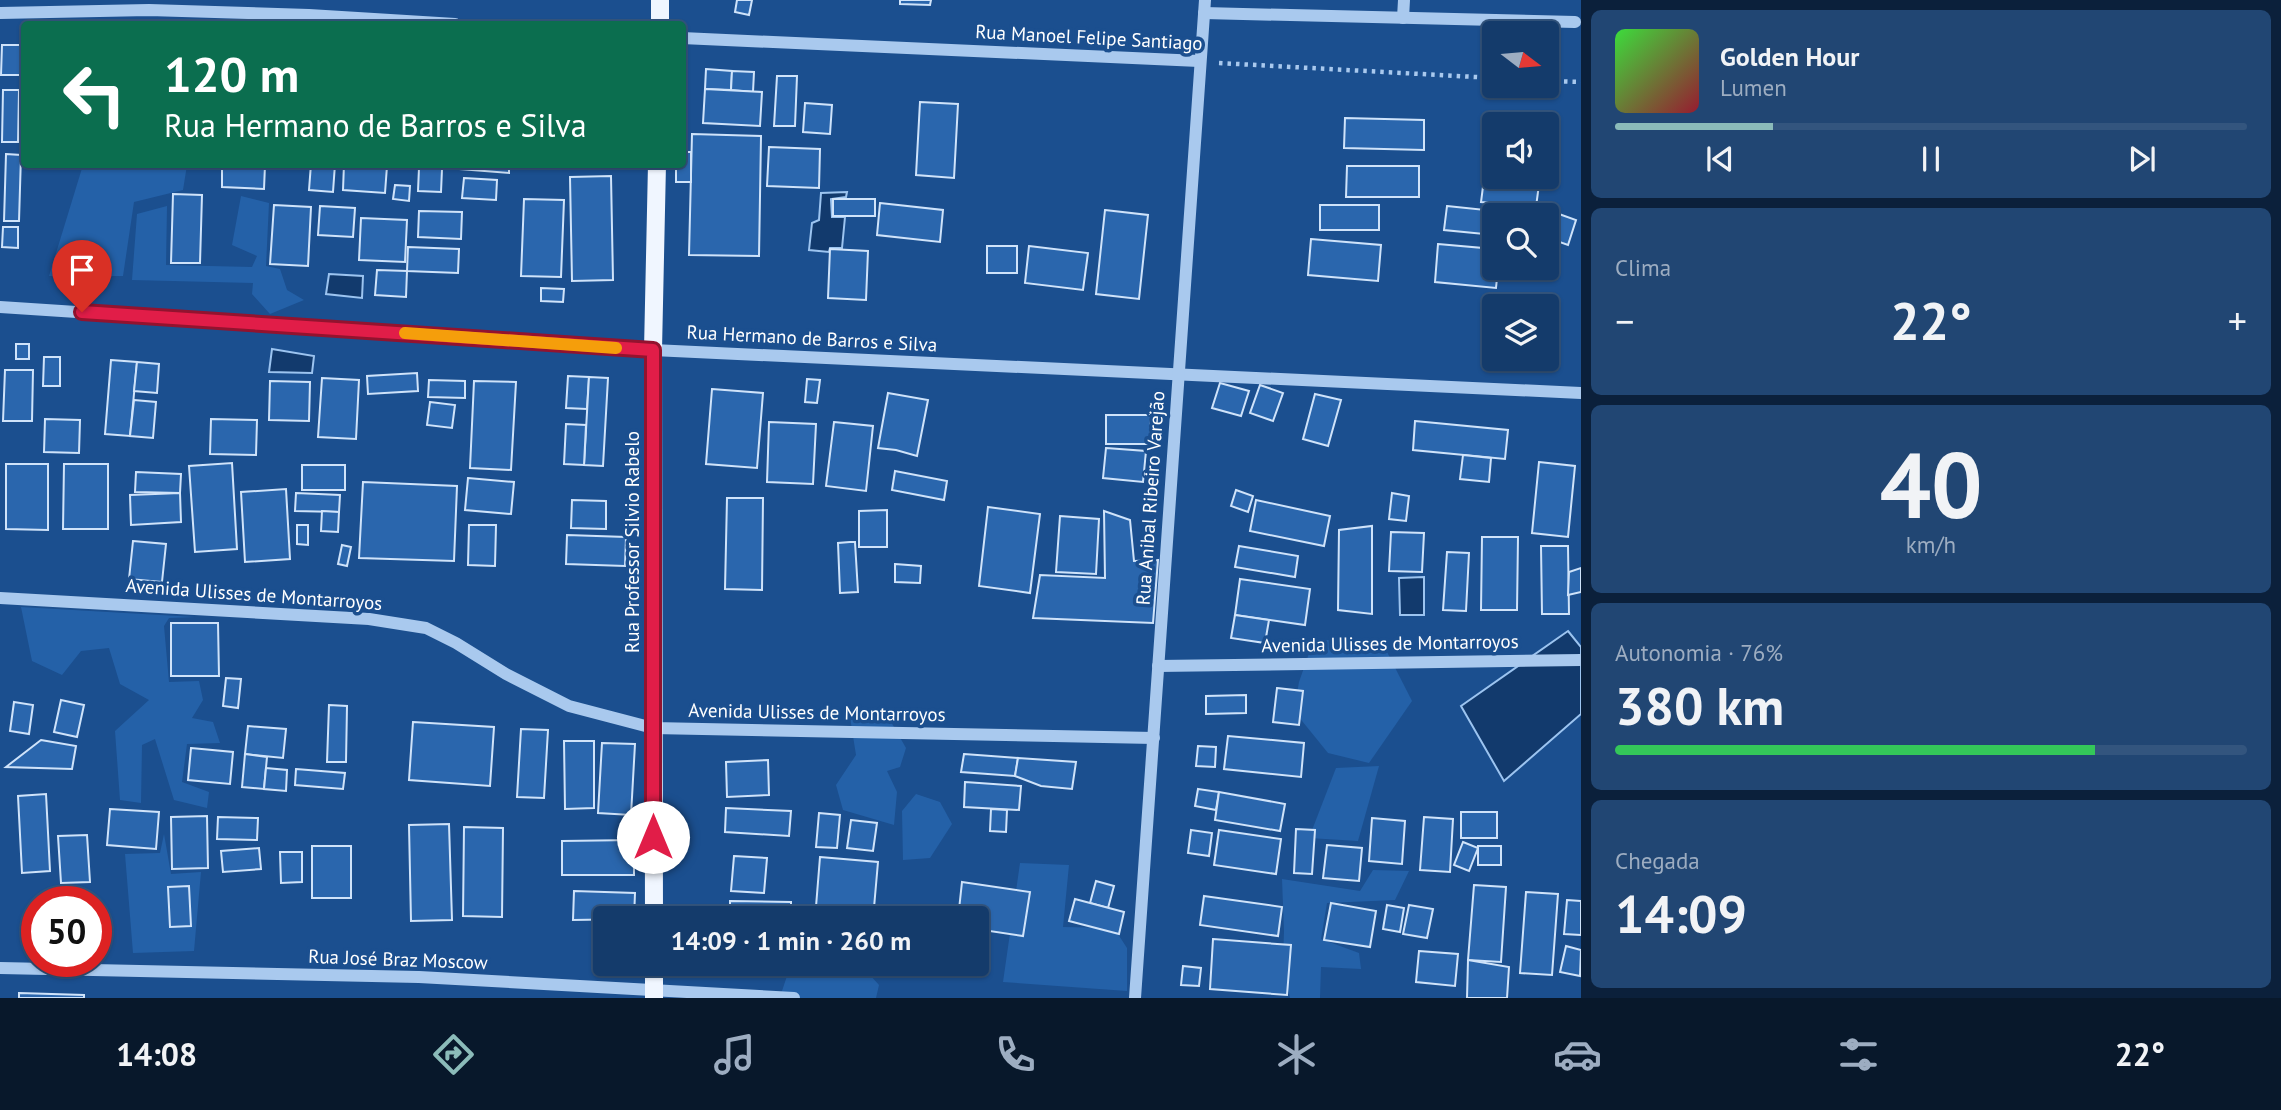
<!DOCTYPE html>
<html lang="pt">
<meta charset="utf-8">
<style>
body{margin:0;font-family:"PT Sans",sans-serif;background:#214673;color:#f1f3f6;height:100vh;display:flex;flex-direction:column;font-size:26px;white-space:nowrap}
*{box-sizing:border-box;margin:0}
p{font-size:23px;color:#9dadc1}
.icon{flex:none;width:38px;height:38px;fill:none;stroke:currentColor;stroke-width:2;stroke-linecap:round;stroke-linejoin:round}
.map{position:relative;flex:1;overflow:hidden}
.side{display:flex;flex-direction:column;gap:10px;padding:10px;background:#0b203b;width:700px}
.side>*{flex:none}
.hud{position:absolute;left:21px;top:21px;width:665px;height:147px;border-radius:7px;box-shadow:0 2px 5px #0004,0 0 0 2px #33557e;background:#0b6e4f;color:#fff;overflow:hidden}
.needle{width:46px;rotate:106deg}
.fabs{position:absolute;left:1482px;top:21px;display:grid;gap:14px}
.fabs a{display:grid;place-items:center;width:77px;height:77px;border-radius:7px;background:#143b6b;box-shadow:0 2px 5px #0004,0 0 0 2px #33557e;font-size:35px}
.speed{position:absolute;left:21px;top:886px;display:flex;gap:14px;font-size:35px;font-weight:700;text-align:center}
.speed>*{display:grid;place-content:center;width:91px;height:91px;border-radius:50%;background:#143b6b;box-shadow:0 2px 5px #0004,0 0 0 2px #33557e;line-height:1}
.speed .limit{border:10px solid #d22;background:#fff;color:#111}
.pin{position:absolute;display:grid;place-items:center;width:60px;height:60px;color:#fff;margin:-72px -30px;border-radius:50% 50% 50% 0;rotate:-45deg;box-shadow:0 0 7px #0007}
.pin .icon{rotate:45deg}
.me{position:absolute;width:77px;margin:-38px;rotate:0deg;stroke-linejoin:round;filter:drop-shadow(0 0 5px #0008)}
.turn{display:flex;align-items:center;gap:24px;height:147px;padding:0 28px;font-size:32px}
.turn .icon{width:91px;height:91px;stroke-width:2.5}
.turn b{display:block;font-size:49px;line-height:60px}
.big{font-size:52px;font-weight:600;line-height:1.1}
.side .widget{flex:1;display:flex;flex-direction:column;justify-content:center;gap:10px;min-width:0;padding:0 24px;border-radius:10px;background:#214673}
.side .dial{align-items:center;gap:0}
.dial b{font-size:91px;line-height:1}
.song{display:flex;align-items:center;gap:21px}
.cover{width:84px;height:84px;border-radius:10px;background:linear-gradient(135deg,hsl(120 70% 55%),hsl(350 70% 35%))}
.played{height:7px;border-radius:4px;background:linear-gradient(90deg,#8bbbb9 25%,#33557e 25%)}
.keys{display:flex;justify-content:space-around;direction:ltr}
.heat{display:flex;justify-content:space-between;align-items:center;font-size:38px;direction:ltr}
.charge{height:10px;border-radius:5px;background:linear-gradient(90deg,#34c759 76%,#33557e 0)}
.trip{position:absolute;left:593px;top:906px;width:396px;height:70px;border-radius:7px;background:#143b6b;box-shadow:0 2px 5px #0004,0 0 0 2px #33557e;font-weight:600;line-height:70px;text-align:center}
.tab-bar{display:flex;height:112px;justify-content:space-around;align-items:center;background:#08182b;color:#9dadc1}
.tab-bar .icon{width:49px;height:49px}
.tab-bar .on{color:#8bbbb9}
.tab-bar b{font-size:32px;color:#f1f3f6}
main{display:flex;flex:1;min-height:0}
.map>svg:first-child{display:block}
.green{fill:#2461a8}
.water{fill:#123a6d;stroke:#9cc4f0;stroke-width:2}
.building{fill:#2a66ad;stroke:#cfe3fa;stroke-width:2}
.lines{fill:none;stroke-linecap:round;stroke-linejoin:round}
.path{stroke:#a9c9ee;stroke-width:4.5;stroke-dasharray:3.5 5;stroke-linecap:butt}
.minor{stroke:#a9c9ee;stroke-width:12}
.major{stroke:#f0f6ff;stroke-width:18}
.route-casing{stroke:#92132f;stroke-width:18}
.route{stroke:#e11d48;stroke-width:12}
.slow{stroke:#f59e0b;stroke-width:12}
.labels{text-anchor:middle;stroke-width:7;stroke-linejoin:round;paint-order:stroke}
.street-label{font-size:19px;fill:#fff;stroke:#1b4f8f}
</style>
<main>
<div class="map">
<svg width="1581" height="998" viewBox="0 0 1581 998">
<rect width="100%" height="100%" fill="#1b4f8f"/>
<!-- green -->
<g class="green">
<polygon points="83,165 187,165 183,190 134,202 123,276 49,276"/>
<polygon points="241,196 269,203 266,266 280,269 287,290 304,300 270,314 252,294 253,283 132,280 137,214 167,206 166,265 252,267 257,256 232,245"/>
<polygon points="21,607 195,617 169,618 164,626 169,682 199,681 203,700 192,718 213,722 220,743 187,744 182,782 209,792 207,808 174,800 155,739 142,745 141,803 120,800 115,731 149,700 120,684 109,648 81,651 62,675 32,661"/>
<polygon points="1314,639 1383,644 1412,701 1369,763 1328,753 1294,711 1299,682"/>
<polygon points="850,717 890,720 906,748 900,767 887,771 897,792 894,825 843,810 836,785 856,755"/>
<polygon points="1379,766 1358,841 1309,838 1336,768"/>
<polygon points="916,794 940,802 952,824 930,858 903,860 902,811"/>
<polygon points="164,834 171,874 201,872 194,951 133,953 125,854 160,853"/>
<polygon points="1020,863 1069,865 1063,927 1114,928 1127,948 1127,991 1003,982"/>
<polygon points="1373,870 1409,871 1395,900 1327,903 1321,939 1359,953 1361,969 1321,967 1320,998 1290,998 1283,963 1284,931 1282,879 1360,891"/>
<polygon points="791,964 860,964 879,985 876,998 774,998 782,991"/>
</g>
<!-- water -->
<g class="water">
<polygon points="847,192 846,197 831,199 832,217 845,217 842,248 830,248 829,252 809,250 812,223 819,220 821,193"/>
<polygon points="329,274 363,276 362,298 326,294"/>
<polygon points="272,349 314,356 312,373 269,372"/>
<polygon points="1424,577 1424,615 1400,615 1399,578"/>
<polygon points="1568,631 1581,647 1581,714 1504,781 1461,706"/>
</g>
<!-- building -->
<g class="building">
<polygon points="737,0 752,0 749,15 735,12"/>
<polygon points="900,0 931,0 930,5 900,4"/>
<polygon points="2,45 23,45 22,75 1,75"/>
<polygon points="706,69 732,71 731,90 705,89"/>
<polygon points="732,71 754,72 753,92 731,90"/>
<polygon points="777,76 797,76 795,126 774,126"/>
<polygon points="705,89 762,92 760,126 703,123"/>
<polygon points="3,90 19,90 18,142 2,142"/>
<polygon points="920,102 958,104 954,178 916,175"/>
<polygon points="805,103 832,105 830,134 803,132"/>
<polygon points="1345,118 1424,120 1424,150 1344,148"/>
<polygon points="1485,126 1494,127 1494,160 1483,159"/>
<polygon points="692,134 761,136 759,256 689,255"/>
<polygon points="769,147 820,149 819,188 767,186"/>
<polygon points="682,152 691,152 691,182 676,182 676,164 682,164"/>
<polygon points="6,154 21,155 19,221 4,221"/>
<polygon points="222,164 265,165 264,189 222,187"/>
<polygon points="311,164 335,164 333,192 309,190"/>
<polygon points="344,164 387,166 385,193 343,190"/>
<polygon points="408,164 450,164 450,169 407,167"/>
<polygon points="460,164 509,164 509,173 460,169"/>
<polygon points="1347,166 1419,166 1419,197 1346,197"/>
<polygon points="419,168 442,169 441,192 418,191"/>
<polygon points="1485,171 1494,172 1494,177 1540,177 1536,207 1481,202"/>
<polygon points="611,176 613,280 572,281 570,177"/>
<polygon points="464,178 497,180 496,200 462,198"/>
<polygon points="395,185 410,186 409,201 393,199"/>
<polygon points="173,194 202,195 200,263 171,263"/>
<polygon points="524,199 564,200 561,277 521,276"/>
<rect x="833" y="199" width="42" height="17"/>
<polygon points="880,203 943,210 940,242 877,235"/>
<polygon points="274,205 311,207 308,266 270,264"/>
<rect x="1320" y="205" width="59" height="25"/>
<polygon points="320,206 355,208 353,237 318,235"/>
<polygon points="1447,206 1505,212 1504,215 1494,215 1494,235 1444,230"/>
<polygon points="1519,206 1536,207 1536,215 1518,215"/>
<polygon points="1105,210 1148,215 1139,299 1096,294"/>
<polygon points="419,211 462,212 461,239 418,237"/>
<polygon points="1559,214 1576,220 1568,245 1551,239"/>
<polygon points="361,218 407,220 405,262 359,260"/>
<polygon points="3,227 18,227 18,248 2,247"/>
<polygon points="1311,239 1381,245 1378,281 1308,275"/>
<polygon points="1438,244 1494,249 1494,268 1498,268 1496,288 1435,282"/>
<rect x="987" y="246" width="30" height="27"/>
<polygon points="1029,246 1088,253 1083,290 1025,283"/>
<polygon points="408,247 459,249 458,273 407,271"/>
<polygon points="830,249 868,251 866,300 828,298"/>
<polygon points="377,270 407,271 406,297 375,295"/>
<polygon points="541,288 564,289 563,302 541,301"/>
<rect x="16" y="344" width="13" height="15"/>
<polygon points="44,357 60,357 60,386 43,386"/>
<polygon points="111,360 137,362 130,436 105,434"/>
<polygon points="137,362 159,364 157,393 134,391"/>
<polygon points="5,370 33,370 32,421 3,421"/>
<polygon points="417,373 418,391 368,394 367,376"/>
<polygon points="568,376 589,377 587,409 566,408"/>
<polygon points="589,377 608,378 603,466 584,465"/>
<polygon points="322,378 359,380 356,439 318,437"/>
<polygon points="807,379 820,380 817,403 805,402"/>
<polygon points="429,380 465,381 465,398 428,397"/>
<polygon points="270,381 310,382 309,421 269,420"/>
<polygon points="474,381 516,382 511,470 470,468"/>
<polygon points="1220,383 1249,391 1241,416 1212,408"/>
<polygon points="1260,385 1283,393 1273,421 1250,413"/>
<polygon points="712,389 763,393 757,468 706,464"/>
<polygon points="888,393 928,400 917,456 896,450 878,448"/>
<polygon points="1315,394 1341,400 1328,446 1303,439"/>
<polygon points="134,400 156,402 153,438 130,436"/>
<polygon points="430,402 455,405 452,428 427,425"/>
<polygon points="1106,415 1151,415 1150,444 1106,444"/>
<polygon points="45,419 80,420 79,453 44,452"/>
<polygon points="211,419 257,420 256,455 210,454"/>
<polygon points="1415,421 1508,430 1505,459 1413,450"/>
<polygon points="769,422 816,424 813,484 767,482"/>
<polygon points="834,422 873,426 866,491 826,486"/>
<polygon points="566,424 586,425 584,465 564,464"/>
<polygon points="1106,448 1146,451 1143,482 1103,478"/>
<polygon points="1463,455 1491,458 1489,482 1460,479"/>
<polygon points="1539,462 1575,466 1568,537 1532,533"/>
<polygon points="232,463 237,549 195,552 189,466"/>
<polygon points="6,464 48,464 48,530 6,529"/>
<polygon points="64,464 108,464 108,529 63,529"/>
<rect x="302" y="465" width="43" height="25"/>
<polygon points="895,471 947,481 944,500 892,490"/>
<polygon points="136,472 181,474 180,493 135,492"/>
<polygon points="468,478 514,482 511,514 465,510"/>
<polygon points="363,482 457,486 454,561 359,558"/>
<polygon points="286,489 290,559 245,562 241,492"/>
<polygon points="1236,490 1253,496 1248,512 1231,506"/>
<polygon points="180,493 181,522 131,525 130,495"/>
<polygon points="296,493 340,495 339,512 295,511"/>
<polygon points="1392,493 1409,496 1406,521 1389,519"/>
<polygon points="727,498 763,498 762,590 725,589"/>
<polygon points="572,500 606,501 606,529 571,528"/>
<polygon points="1256,500 1330,516 1324,546 1250,531"/>
<polygon points="988,507 1040,514 1030,593 979,586"/>
<polygon points="887,510 887,547 859,547 859,511"/>
<polygon points="322,511 339,512 338,532 321,531"/>
<polygon points="1104,511 1130,520 1134,561 1158,560 1153,623 1033,618 1040,575 1105,578"/>
<polygon points="1060,516 1099,519 1096,574 1056,572"/>
<polygon points="297,525 308,525 308,545 297,544"/>
<polygon points="469,525 496,525 495,566 468,565"/>
<polygon points="1372,526 1372,614 1338,610 1339,530"/>
<polygon points="1391,532 1424,533 1422,572 1389,571"/>
<polygon points="567,535 626,537 625,566 566,564"/>
<polygon points="1482,537 1518,537 1517,610 1481,610"/>
<polygon points="133,541 166,544 162,582 129,579"/>
<polygon points="850,542 855,542 858,592 840,593 838,543"/>
<polygon points="342,545 351,547 347,566 338,564"/>
<polygon points="1239,546 1298,556 1295,577 1235,567"/>
<polygon points="1541,546 1568,546 1569,614 1542,614"/>
<polygon points="1447,552 1469,553 1466,611 1443,610"/>
<polygon points="895,564 921,566 920,583 895,582"/>
<polygon points="1581,568 1581,592 1568,595 1569,572"/>
<polygon points="1240,579 1310,589 1305,625 1235,615"/>
<polygon points="1235,615 1269,620 1265,643 1231,638"/>
<polygon points="171,623 218,623 219,676 171,676"/>
<polygon points="226,678 241,679 238,708 223,706"/>
<polygon points="1277,688 1303,691 1299,725 1273,722"/>
<polygon points="1246,695 1246,713 1206,714 1206,696"/>
<polygon points="61,700 84,705 77,737 54,732"/>
<polygon points="14,702 33,705 29,734 10,731"/>
<polygon points="329,705 347,706 346,762 327,762"/>
<polygon points="413,722 494,727 490,786 409,780"/>
<polygon points="248,726 286,729 283,758 245,754"/>
<polygon points="521,729 548,730 544,798 517,797"/>
<polygon points="1228,736 1304,743 1301,777 1224,769"/>
<polygon points="41,740 76,746 72,769 6,767"/>
<polygon points="564,741 594,741 594,808 565,809"/>
<polygon points="602,743 635,744 631,815 598,813"/>
<polygon points="1198,746 1216,747 1215,767 1196,766"/>
<polygon points="191,748 233,752 230,784 188,780"/>
<polygon points="245,754 267,757 264,789 242,787"/>
<polygon points="964,754 1018,758 1015,776 961,772"/>
<polygon points="1018,758 1076,762 1072,789 1041,786 1015,776"/>
<polygon points="768,760 769,795 727,797 726,762"/>
<polygon points="266,768 287,770 286,791 264,789"/>
<polygon points="296,769 345,773 343,789 295,785"/>
<polygon points="965,782 1021,786 1019,810 964,807"/>
<polygon points="1198,789 1219,792 1216,810 1195,806"/>
<polygon points="1219,792 1285,804 1280,831 1215,820"/>
<polygon points="46,794 50,871 22,873 18,796"/>
<polygon points="726,808 791,811 789,836 725,832"/>
<polygon points="110,809 159,812 156,849 107,845"/>
<polygon points="991,809 1007,810 1006,832 990,831"/>
<rect x="1461" y="812" width="36" height="26"/>
<polygon points="819,813 840,815 837,848 816,847"/>
<polygon points="207,816 208,868 172,869 171,817"/>
<polygon points="218,817 258,818 257,840 217,839"/>
<polygon points="1424,817 1453,819 1450,872 1420,870"/>
<polygon points="1372,818 1405,821 1402,864 1369,861"/>
<polygon points="851,820 877,823 873,851 847,848"/>
<polygon points="449,824 452,920 411,921 409,825"/>
<polygon points="464,827 503,828 502,917 463,916"/>
<polygon points="1296,829 1315,830 1312,874 1294,873"/>
<polygon points="1191,830 1212,833 1209,856 1188,853"/>
<polygon points="1219,830 1281,839 1276,874 1214,865"/>
<polygon points="87,835 90,882 61,883 58,836"/>
<polygon points="634,840 634,875 562,875 562,841"/>
<polygon points="1463,842 1478,848 1469,871 1454,865"/>
<polygon points="1327,845 1362,848 1359,881 1323,878"/>
<rect x="312" y="846" width="39" height="52"/>
<rect x="1478" y="846" width="23" height="19"/>
<polygon points="259,848 261,869 223,872 221,851"/>
<polygon points="280,852 302,852 302,882 281,883"/>
<polygon points="734,856 767,858 764,893 731,891"/>
<polygon points="820,857 878,862 873,919 815,919"/>
<polygon points="1096,881 1114,886 1108,908 1090,903"/>
<polygon points="962,882 1030,892 1023,936 976,929 976,919 958,919"/>
<polygon points="1474,885 1506,887 1501,962 1468,960"/>
<polygon points="189,886 191,926 170,927 168,887"/>
<polygon points="574,891 635,893 634,919 573,920"/>
<polygon points="1526,892 1558,894 1552,975 1520,973"/>
<polygon points="1204,896 1282,907 1278,936 1200,925"/>
<polygon points="1075,899 1124,912 1119,934 1069,921"/>
<polygon points="1567,900 1581,901 1581,935 1564,934"/>
<polygon points="730,901 791,902 791,919 730,919"/>
<polygon points="1331,903 1376,911 1370,947 1324,940"/>
<polygon points="1387,905 1404,908 1400,932 1383,929"/>
<polygon points="1409,905 1433,909 1427,938 1403,934"/>
<polygon points="1213,939 1291,945 1287,995 1210,989"/>
<polygon points="1566,946 1581,950 1580,976 1560,972"/>
<polygon points="1419,951 1458,954 1455,986 1416,982"/>
<polygon points="1468,960 1509,967 1507,998 1467,998"/>
<polygon points="1183,966 1201,968 1199,986 1181,985"/>
<polygon points="19,993 84,995 84,998 19,998"/>
</g>
<g class="lines">
<!-- path -->
<g class="path">
<polyline points="1219,63 1494,78"/>
<polyline points="1547,81 1581,82"/>
</g>
<!-- minor -->
<g class="minor">
<polyline points="0,13 149,10 309,15 455,24"/>
<polyline points="1204,13 1575,22"/>
<polyline points="1403,18 1404,0"/>
<polyline points="682,38 1199,61"/>
<polyline points="0,307 653,350 1581,393"/>
<polyline points="0,598 369,619 426,628 456,643 506,674 569,706 653,728 1154,738"/>
<polyline points="1158,666 1581,660"/>
<polyline points="0,968 419,977 794,998"/>
<polyline points="1135,998 1205,0"/>
</g>
<!-- major -->
<g class="major">
<polyline points="660,24 660,0"/>
<polyline points="654,919 653,350 657,164"/>
<polyline points="654,964 654,998"/>
</g>
</g>
<g class="lines">
<defs>
<polyline id="route" points="82,312 653,350 653,837"/>
</defs>
<!-- route casing -->
<use href="#route" class="route-casing"/>
<!-- route -->
<use href="#route" class="route"/>
<!-- slow -->
<polyline class="slow" points="405,333 616,348"/>
</g>
<g class="labels">
<!-- street labels -->
<g class="street-label">
<text transform="translate(1089 37) rotate(3)" y="7">Rua Manoel Felipe Santiago</text>
<text transform="translate(812 338) rotate(3)" y="7">Rua Hermano de Barros e Silva</text>
<text transform="translate(1150 498) rotate(-86)" y="7">Rua Anibal Ribeiro Varejão</text>
<text transform="translate(632 542) rotate(-90)" y="7">Rua Professor Silvio Rabelo</text>
<text transform="translate(254 594) rotate(4)" y="7">Avenida Ulisses de Montarroyos</text>
<text transform="translate(1390 643) rotate(-1)" y="7">Avenida Ulisses de Montarroyos</text>
<text transform="translate(817 712) rotate(1)" y="7">Avenida Ulisses de Montarroyos</text>
<text transform="translate(398 959) rotate(2)" y="7">Rua José Braz Moscow</text>
</g>
</g>
</svg>
<div class="fabs">
<a><svg class="needle" viewBox="-14 -14 28 28"><path d="M0-13l5 13h-10z" fill="#e53935"/><path d="M0 13l5-13h-10z" fill="#9dadc1"/></svg></a>
<a><svg class="icon" aria-label="sound" viewBox="0 0 24 24"><path d="M4 9h4l5-4v14l-5-4H4zM17 9q2 3 0 6"/></svg></a>
<a><svg class="icon" aria-label="search" viewBox="0 0 24 24"><circle cx="10" cy="10" r="6"/><path d="M15 15l6 6"/></svg></a>
<a><svg class="icon" aria-label="layers" viewBox="0 0 24 24"><path d="M12 4l9 5-9 5-9-5zM3 14l9 5 9-5"/></svg></a>
</div>
<div class="speed"><div class="limit">50</div></div>
<div class="pin" style="left:82px;top:312px;background:#d93025"><svg class="icon" aria-label="arrive" viewBox="0 0 24 24"><path d="M6 21V4h12l-3 4 3 4H6"/></svg></div>
<svg class="me" style="left:653px;top:837px" viewBox="-20 -20 40 40"><circle r="19" fill="#fff"/><path d="M0-13L10 11 0 6-10 11z" fill="#e11d48"/></svg>
<div class="trip">14:09 · 1 min · 260 m</div>
<div class="hud">
<div class="turn"><svg class="icon" aria-label="left" viewBox="0 0 24 24"><path d="M17 20v-9H6M10 6l-5 5 5 5"/></svg><div><b>120 m</b>Rua Hermano de Barros e Silva</div></div>
</div>
</div>
<section class="side">
<div class="widget">
<div class="song"><i class="cover"></i><div><b>Golden Hour</b><p>Lumen</p></div></div>
<div class="played"></div>
<div class="keys"><svg class="icon" aria-label="previous" viewBox="0 0 24 24"><path d="M18 5L8 12l10 7zM5 5v14"/></svg><svg class="icon" aria-label="pause" viewBox="0 0 24 24"><path d="M8 5v14M16 5v14"/></svg><svg class="icon" aria-label="next" viewBox="0 0 24 24"><path d="M6 5l10 7-10 7zM19 5v14"/></svg></div>
</div>
<div class="widget"><p>Clima</p>
<div class="heat"><a>−</a><b class="big">22°</b><a>+</a></div>
</div>
<div class="widget dial"><b>40</b><p>km/h</p></div>
<div class="widget"><p>Autonomia · 76%</p><b class="big">380 km</b><div class="charge"></div></div>
<div class="widget"><p>Chegada</p><b class="big">14:09</b></div>
</section>
</main>
<nav class="tab-bar">
<b>14:08</b>
<svg class="icon on" aria-label="directions" viewBox="0 0 24 24"><path d="M12 3l9 9-9 9-9-9zM9 14v-3h6M13 9l2 2-2 2"/></svg>
<svg class="icon" aria-label="music" viewBox="0 0 24 24"><path d="M9 18V5l10-2v13"/><circle cx="6" cy="18" r="3"/><circle cx="16" cy="16" r="3"/></svg>
<svg class="icon" aria-label="phone" viewBox="0 0 24 24"><path d="M5 4h4l2 5-3 2q2 4 5 5l2-3 5 2v4C11 20 4 13 5 4z"/></svg>
<svg class="icon" aria-label="climate" viewBox="0 0 24 24"><path d="M12 3v18M4 7l16 10M4 17L20 7"/></svg>
<svg class="icon" aria-label="car" viewBox="0 0 24 24"><path d="M5 17H2v-5l4-1 3-4h7l3 4 3 1v5h-3M9 17h6M6 11h13"/><circle cx="7" cy="17" r="2"/><circle cx="17" cy="17" r="2"/></svg>
<svg class="icon" aria-label="filters" viewBox="0 0 24 24"><path d="M4 7h16M4 17h16"/><circle cx="9" cy="7" r="2"/><circle cx="15" cy="17" r="2"/></svg>
<b>22°</b>
</nav>
